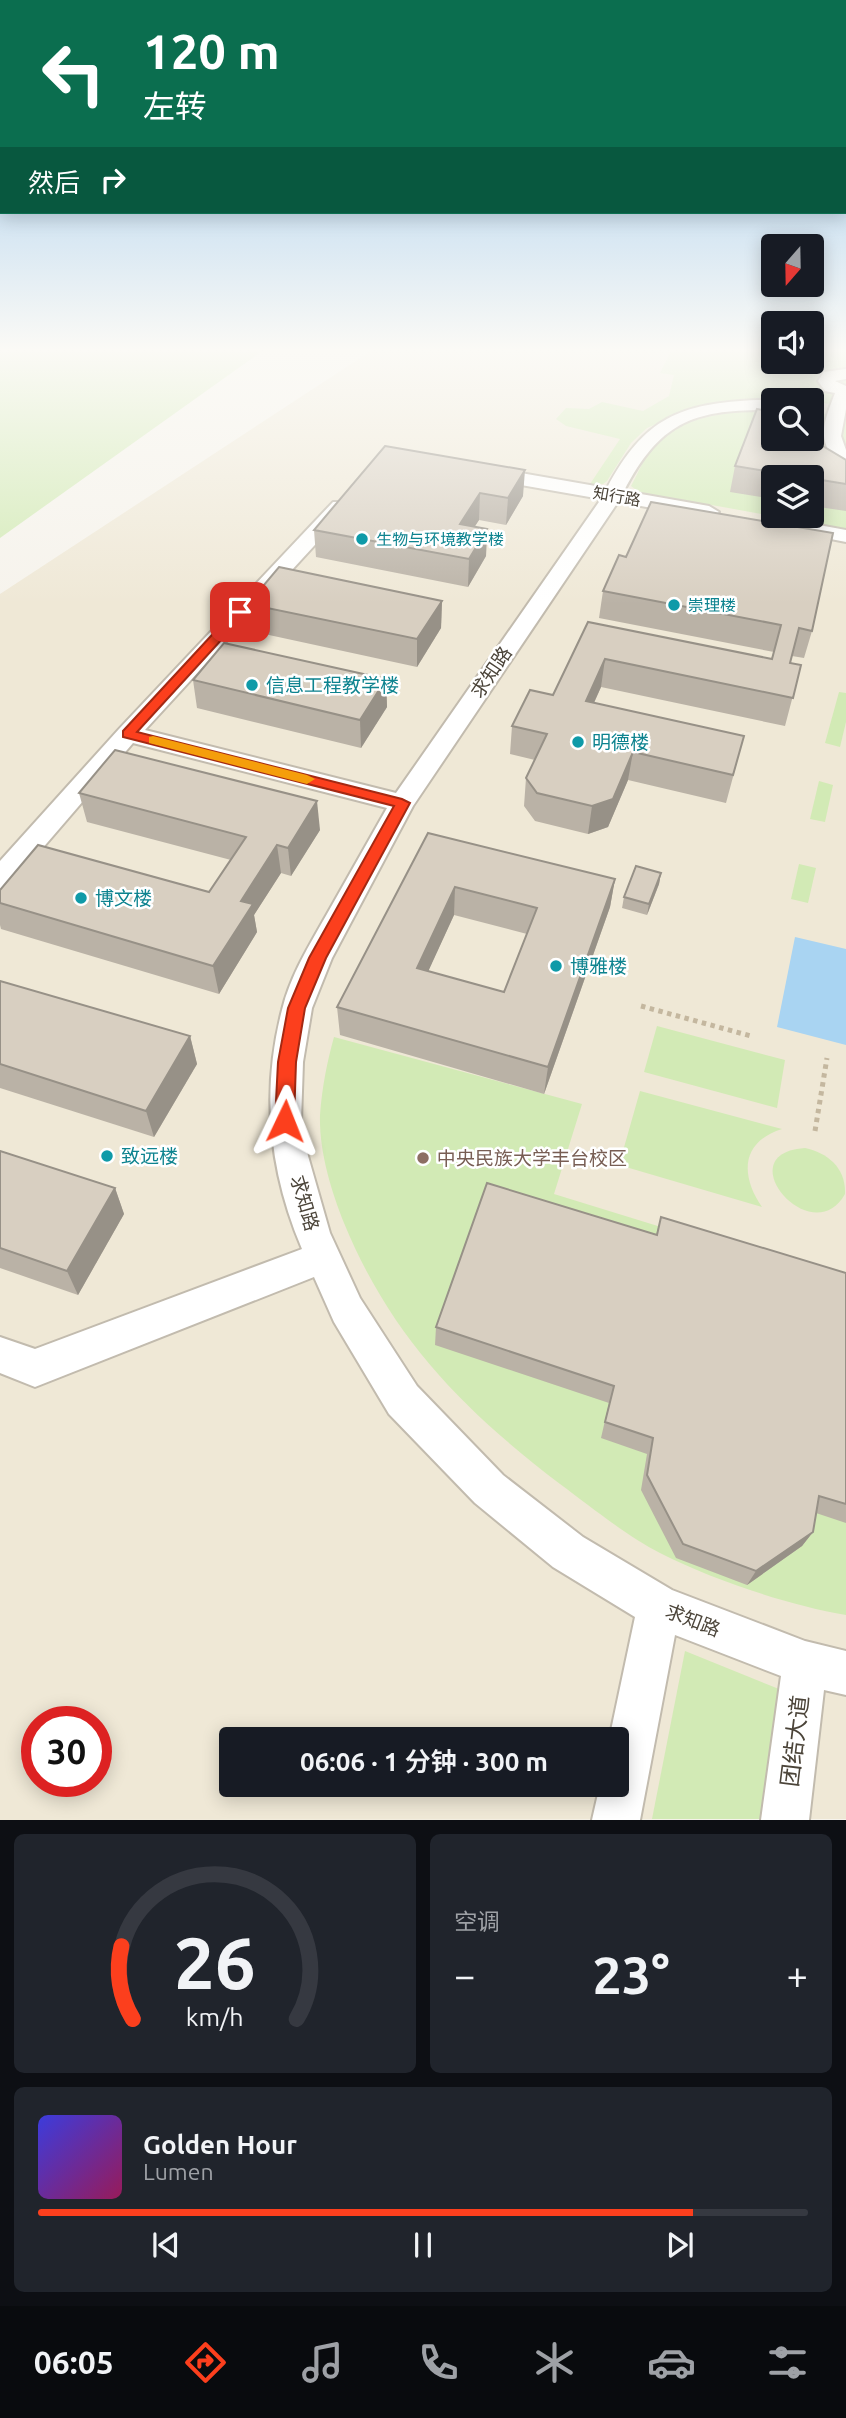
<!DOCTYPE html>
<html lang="zh">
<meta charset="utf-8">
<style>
body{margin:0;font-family:Ubuntu,"Noto Sans SC",sans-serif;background:#20242c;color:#f1f3f6;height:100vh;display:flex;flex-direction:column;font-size:26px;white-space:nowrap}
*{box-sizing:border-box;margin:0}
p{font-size:23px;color:#9ea1a6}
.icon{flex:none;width:38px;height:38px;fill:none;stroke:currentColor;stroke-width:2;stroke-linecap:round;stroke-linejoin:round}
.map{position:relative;height:1820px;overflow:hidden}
.sheet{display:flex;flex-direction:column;gap:14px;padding:14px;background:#0d0f14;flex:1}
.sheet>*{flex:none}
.banner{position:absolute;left:0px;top:0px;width:847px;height:214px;box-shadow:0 4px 18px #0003;background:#0b6e4f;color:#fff;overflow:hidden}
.needle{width:46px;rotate:200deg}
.controls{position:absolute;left:761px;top:234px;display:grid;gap:14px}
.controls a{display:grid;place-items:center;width:63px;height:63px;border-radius:7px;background:#171b24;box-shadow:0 4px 18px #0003;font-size:35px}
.speed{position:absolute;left:21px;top:1706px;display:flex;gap:14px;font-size:35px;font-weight:700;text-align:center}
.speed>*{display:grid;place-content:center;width:91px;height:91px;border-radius:50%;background:#171b24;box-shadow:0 4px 18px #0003;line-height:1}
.speed .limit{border:10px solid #d22;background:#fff;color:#111}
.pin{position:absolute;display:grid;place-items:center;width:60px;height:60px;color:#fff;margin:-30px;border-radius:14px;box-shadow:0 4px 10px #0006}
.me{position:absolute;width:77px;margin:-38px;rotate:2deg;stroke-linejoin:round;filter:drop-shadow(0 0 5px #0008)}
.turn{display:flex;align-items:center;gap:24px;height:147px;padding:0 28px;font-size:32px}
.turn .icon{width:91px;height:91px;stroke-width:2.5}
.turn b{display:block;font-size:49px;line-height:60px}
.then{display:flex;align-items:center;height:66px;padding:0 28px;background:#0003;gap:14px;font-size:26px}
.big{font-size:52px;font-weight:600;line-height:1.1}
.sheet .widget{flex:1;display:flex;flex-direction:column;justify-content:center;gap:10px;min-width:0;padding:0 24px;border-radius:10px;background:#20242c}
.sheet .dial{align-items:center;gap:0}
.dial svg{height:182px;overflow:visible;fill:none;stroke:#363941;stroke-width:7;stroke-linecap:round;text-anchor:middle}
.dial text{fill:#f1f3f6;stroke:none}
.song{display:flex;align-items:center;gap:21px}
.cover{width:84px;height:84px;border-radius:10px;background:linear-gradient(135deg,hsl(240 70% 55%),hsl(330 70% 35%))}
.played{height:7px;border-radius:4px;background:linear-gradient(90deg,#fc3f1d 85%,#363941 85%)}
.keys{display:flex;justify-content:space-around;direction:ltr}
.heat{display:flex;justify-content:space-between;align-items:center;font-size:38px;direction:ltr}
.sheet .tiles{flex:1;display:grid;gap:14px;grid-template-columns:1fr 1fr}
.widget:last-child{grid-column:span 2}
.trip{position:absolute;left:219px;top:1727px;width:410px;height:70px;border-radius:7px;background:#171b24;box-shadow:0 4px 18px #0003;font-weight:600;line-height:70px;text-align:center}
.menu{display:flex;height:112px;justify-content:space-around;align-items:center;background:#090b0e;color:#9ea1a6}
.menu .icon{width:49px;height:49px}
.menu .current{color:#fc3f1d}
.menu b{font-size:32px;color:#f1f3f6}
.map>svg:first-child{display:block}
.education{fill:#efe8d6;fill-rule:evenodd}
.green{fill:#d2eab5}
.water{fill:#a9d4f2}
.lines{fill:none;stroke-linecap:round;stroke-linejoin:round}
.minor-casing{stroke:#c2bbae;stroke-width:4}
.path{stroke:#c4b79f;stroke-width:5;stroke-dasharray:4.5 4.5;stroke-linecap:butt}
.minor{fill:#fff;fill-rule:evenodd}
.wall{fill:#bab2a6;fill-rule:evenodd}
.shaded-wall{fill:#979187}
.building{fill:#d8cfc1;stroke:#979187;stroke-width:2;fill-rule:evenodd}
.route{fill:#fc3f1d;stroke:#a42913;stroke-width:2}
.slow{fill:#f59e0b}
.culture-dot{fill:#0f9aa8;stroke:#fff;stroke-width:2.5}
.education-dot{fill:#8d6e63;stroke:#fff;stroke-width:2.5}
.labels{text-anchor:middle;stroke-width:5;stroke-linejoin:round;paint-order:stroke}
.far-street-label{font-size:16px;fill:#4b4439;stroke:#fff}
.far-culture-label{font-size:16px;fill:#0d838f;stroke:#fff;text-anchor:start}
.street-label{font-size:19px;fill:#4b4439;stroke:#fff}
.culture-label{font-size:19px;fill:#0d838f;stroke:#fff;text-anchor:start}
.education-label{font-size:19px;fill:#785e54;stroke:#fff;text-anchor:start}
.near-street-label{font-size:23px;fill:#4b4439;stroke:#fff}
</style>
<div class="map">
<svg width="846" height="1820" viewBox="0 0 846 1820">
<rect width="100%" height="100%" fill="#f6f3ec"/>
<!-- education -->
<path class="education" d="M374,349H773L774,362H812V349H846V1819L0,1820V594ZM774,401H812V439H774ZM774,478H812V516H774ZM37,1722H96V1782H37ZM231,1740H616V1785H231Z"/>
<!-- green -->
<g class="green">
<polygon points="0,349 265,349 0,538"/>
<polygon points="672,349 773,349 774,362 812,362 812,349 846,349 846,407 812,401 758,399 729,402 686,411 647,428 631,443 607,481 603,484 590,484 620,439 566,426 556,419 566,408 589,409 602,402 643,411 669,396 674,375 660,373"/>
<path d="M773,410L774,439H812V412L846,417V529L774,516H812V478H774L773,516L639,492L631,486C638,474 643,459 652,448C675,415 737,411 773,410Z"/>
<polygon points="839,692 846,693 846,722 840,747 825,743"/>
<polygon points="819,781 833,785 825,822 810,819"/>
<polygon points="799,864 816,868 808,903 791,899"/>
<polygon points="657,1026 785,1060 777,1108 644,1072"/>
<path d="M334,1037L582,1104L554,1194L846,1284V1615C788,1605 713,1580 660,1553C628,1537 590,1506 560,1484C463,1410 391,1337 344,1223C331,1190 319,1151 320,1115C322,1088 327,1062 334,1037Z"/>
<path d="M640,1091L782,1129C741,1142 740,1175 762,1207L619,1165Z"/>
<path d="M805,1148C828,1153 846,1168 845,1194C812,1253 726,1153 805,1148Z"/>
<polygon points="685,1651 779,1689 760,1819 652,1819"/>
</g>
<!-- water -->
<polygon class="water" points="795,937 846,949 846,1045 777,1027"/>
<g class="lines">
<defs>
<g id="minor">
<path d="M846,369V379L835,381L846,386V409L841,436L846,450V468L839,466C816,438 823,425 835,393L825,391L818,381L824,372Z"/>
<path d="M758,400L778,401H774V410C695,409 661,420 624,491L709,506L719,512L709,518L618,502L413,806L332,958L312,1008L303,1062L301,1121L308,1156L330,1233L360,1298L417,1386L503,1475L583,1537L672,1590L805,1641L846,1651V1695L824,1690L809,1820H761L781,1676L675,1635L640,1820H592L600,1785H616V1740H609L635,1617L553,1567L475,1503L389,1414L334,1322L314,1277L35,1387L0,1373V1337L35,1349L302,1249C269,1172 261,1091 282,1010C290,976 310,944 327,914C347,879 367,843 387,808L133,743L10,886L0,889V861L119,729L333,502H347L350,506L347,510L145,730L396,793L601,499L487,479L480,477L478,473L480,469L487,467L607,488C644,418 680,403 758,400Z"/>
<polygon points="797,521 846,530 846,542 790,531 787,527 790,523"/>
</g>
</defs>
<!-- minor casing -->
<use href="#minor" class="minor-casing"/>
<!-- path -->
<g class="path">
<polyline points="641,1006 751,1036"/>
<polyline points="815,1131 827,1058"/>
</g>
<!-- minor -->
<use href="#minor" class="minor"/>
</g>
<!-- wall -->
<g class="wall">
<polygon points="774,439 846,460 846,511 812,506 812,478 774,478 774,499 730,492 735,466"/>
<polygon points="385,446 523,496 506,525 479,520 474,527 487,529 486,556 468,587 316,557 314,530"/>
<polygon points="603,591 812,631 804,658 792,656 790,663 801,665 785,726 601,687 594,703 744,736 726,803 628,780 608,827 588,834 535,821 524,806 526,778 535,760 510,754 512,726 553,695 588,622 772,659 774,652 599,618"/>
<polygon points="442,601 441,628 417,667 251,631 248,604"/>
<polygon points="386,679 387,707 361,748 197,708 193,680"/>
<polygon points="79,793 320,830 291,876 281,873 254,915 257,932 219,994 1,929 0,925 0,890 209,892 231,860 87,822"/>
<path d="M428,833L615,879L610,907L544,1094L340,1035L337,1007ZM454,915L527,934L504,992L428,971Z"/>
<polygon points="661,873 659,884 647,915 622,908 624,897"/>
<polygon points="0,981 190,1036 197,1064 154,1137 0,1088"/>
<polygon points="0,1151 115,1188 124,1214 78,1295 0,1268"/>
<polygon points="661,1217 846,1273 846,1523 816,1513 813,1532 802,1546 747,1585 676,1558 641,1490 647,1454 601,1438 609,1403 435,1345 436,1327 656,1235"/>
</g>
<!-- shaded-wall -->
<g class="shaded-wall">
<polygon points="525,470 523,496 506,525 508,498"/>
<polygon points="480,493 479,520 459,551 460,524"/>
<polygon points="487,529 486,556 468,587 469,559"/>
<polygon points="442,601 441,628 417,667 417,639"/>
<polygon points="605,659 601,687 582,729 586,701"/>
<polygon points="386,679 387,707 361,748 360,720"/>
<polygon points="633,752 628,780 608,827 588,834 592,806"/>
<polygon points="317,801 320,830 291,876 288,848"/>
<polygon points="277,845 281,873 254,915 257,932 219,994 213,966 241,901"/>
<polygon points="661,873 659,884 647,915 649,904"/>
<polygon points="615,879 610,907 544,1094 548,1067"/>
<polygon points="455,887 454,915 417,996 417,968"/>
<polygon points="190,1036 197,1064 154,1137 146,1111"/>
<polygon points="115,1188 124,1214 78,1295 67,1271"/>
<polygon points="813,1532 802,1546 747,1585 756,1571"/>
</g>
<!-- building -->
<g class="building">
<polygon points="757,409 774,412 774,439 811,439 846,460 846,484 735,466"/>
<polygon points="385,446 525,470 508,498 480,493 460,524 487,529 469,559 314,530"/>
<polygon points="651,502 833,533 812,631 799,628 790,663 801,665 793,698 605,659 586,701 744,736 733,775 633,752 613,799 592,806 537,793 526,778 547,734 512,726 530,690 553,695 588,622 772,659 781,625 603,591 619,555 626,557"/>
<polygon points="279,567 442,601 417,639 248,604"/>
<polygon points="224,643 386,679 360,720 193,680"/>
<polygon points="115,750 317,801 288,848 277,845 241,901 253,904 213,966 0,903 0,890 38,845 209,892 246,837 79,793"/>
<path d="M428,833L615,879L548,1067L337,1007ZM455,887L537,908L504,992L417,968Z"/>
<polygon points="636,866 661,873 649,904 624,897"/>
<polygon points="0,981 190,1036 146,1111 0,1064"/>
<polygon points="0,1151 115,1188 67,1271 0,1248"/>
<polygon points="487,1183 657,1235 661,1217 846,1273 846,1504 819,1496 813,1532 756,1571 683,1544 647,1475 653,1438 605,1422 614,1386 436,1327"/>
</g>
<!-- sky -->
<linearGradient id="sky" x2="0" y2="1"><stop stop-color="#8fc1ec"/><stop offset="0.58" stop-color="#fbfaf6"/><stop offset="1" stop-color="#fbfaf6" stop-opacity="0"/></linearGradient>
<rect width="846" height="604" fill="url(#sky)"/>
<!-- route -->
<polygon class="route" points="240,608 247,612 245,614 137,732 402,799 410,803 326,958 305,1008 296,1062 294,1121 291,1126 285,1129 278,1126 275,1121 278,1062 288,1008 309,958 394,806 123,737 123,731 236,609"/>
<!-- slow -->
<polygon class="slow" points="153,736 307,775 315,779 307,784 149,743 149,737"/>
<!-- markers -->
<g class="culture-dot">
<circle cx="362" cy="539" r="7"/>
<circle cx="674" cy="605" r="7"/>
<circle cx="252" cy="685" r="7"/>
<circle cx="578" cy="742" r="7"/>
<circle cx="81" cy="898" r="7"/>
<circle cx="556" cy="966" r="7"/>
<circle cx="107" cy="1156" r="7"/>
</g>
<circle class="education-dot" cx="423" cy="1158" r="7"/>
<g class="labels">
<!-- far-street labels -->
<g class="far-street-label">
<text transform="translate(617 496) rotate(10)" y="6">知行路</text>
</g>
<!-- far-culture labels -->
<g class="far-culture-label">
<text x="376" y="545">生物与环境教学楼</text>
<text x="688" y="611">崇理楼</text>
</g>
<!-- street labels -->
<g class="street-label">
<text transform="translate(491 672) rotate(-56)" y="7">求知路</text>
<text transform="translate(305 1203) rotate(74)" y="7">求知路</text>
<text transform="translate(693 1620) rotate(21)" y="7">求知路</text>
</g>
<!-- culture labels -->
<g class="culture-label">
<text x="266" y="692">信息工程教学楼</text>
<text x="592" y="749">明德楼</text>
<text x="95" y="905">博文楼</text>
<text x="570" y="973">博雅楼</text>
<text x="121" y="1163">致远楼</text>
</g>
<!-- education labels -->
<g class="education-label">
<text x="437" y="1165">中央民族大学丰台校区</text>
</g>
<!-- near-street labels -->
<g class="near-street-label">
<text transform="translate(795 1741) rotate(-83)" y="8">团结大道</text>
</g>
</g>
</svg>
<div class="controls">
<a><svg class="needle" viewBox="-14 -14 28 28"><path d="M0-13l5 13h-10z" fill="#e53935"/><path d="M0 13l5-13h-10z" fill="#9ea1a6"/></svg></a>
<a><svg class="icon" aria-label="sound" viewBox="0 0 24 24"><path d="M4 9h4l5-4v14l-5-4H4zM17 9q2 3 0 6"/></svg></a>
<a><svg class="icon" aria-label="search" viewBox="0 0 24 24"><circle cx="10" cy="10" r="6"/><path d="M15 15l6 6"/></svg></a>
<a><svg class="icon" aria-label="layers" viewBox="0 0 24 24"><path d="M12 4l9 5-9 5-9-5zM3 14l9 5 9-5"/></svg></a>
</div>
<div class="speed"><div class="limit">30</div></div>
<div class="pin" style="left:240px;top:612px;background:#d93025"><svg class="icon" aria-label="arrive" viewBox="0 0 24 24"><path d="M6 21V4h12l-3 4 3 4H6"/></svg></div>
<svg class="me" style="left:285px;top:1121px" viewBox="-20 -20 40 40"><path d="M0-17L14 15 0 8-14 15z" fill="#fc3f1d" stroke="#fff" stroke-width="4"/></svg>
<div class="trip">06:06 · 1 分钟 · 300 m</div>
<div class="banner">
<div class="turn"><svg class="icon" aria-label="left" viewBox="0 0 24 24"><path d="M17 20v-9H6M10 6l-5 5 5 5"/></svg><div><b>120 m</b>左转</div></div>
<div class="then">然后<svg class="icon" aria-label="right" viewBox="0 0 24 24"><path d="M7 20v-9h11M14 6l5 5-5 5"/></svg></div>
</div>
</div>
<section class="sheet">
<div class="tiles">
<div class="widget dial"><svg viewBox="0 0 100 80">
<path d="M14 69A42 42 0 1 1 86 69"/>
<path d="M14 69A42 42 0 0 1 9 37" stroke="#fc3f1d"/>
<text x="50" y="56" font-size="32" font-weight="700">26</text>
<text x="50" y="72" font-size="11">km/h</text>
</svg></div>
<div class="widget"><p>空调</p>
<div class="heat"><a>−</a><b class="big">23°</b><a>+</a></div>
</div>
<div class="widget">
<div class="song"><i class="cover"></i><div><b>Golden Hour</b><p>Lumen</p></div></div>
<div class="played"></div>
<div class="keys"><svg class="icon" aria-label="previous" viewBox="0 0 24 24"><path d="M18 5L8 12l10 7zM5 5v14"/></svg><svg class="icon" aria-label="pause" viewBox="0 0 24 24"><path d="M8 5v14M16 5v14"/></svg><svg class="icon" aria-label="next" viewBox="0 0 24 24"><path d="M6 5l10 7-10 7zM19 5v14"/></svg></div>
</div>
</div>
</section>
<nav class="menu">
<b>06:05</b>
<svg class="icon current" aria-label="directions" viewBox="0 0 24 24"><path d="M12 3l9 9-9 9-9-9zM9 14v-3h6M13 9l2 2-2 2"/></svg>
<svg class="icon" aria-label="music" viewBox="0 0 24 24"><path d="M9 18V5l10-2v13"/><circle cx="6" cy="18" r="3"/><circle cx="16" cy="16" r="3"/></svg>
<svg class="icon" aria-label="phone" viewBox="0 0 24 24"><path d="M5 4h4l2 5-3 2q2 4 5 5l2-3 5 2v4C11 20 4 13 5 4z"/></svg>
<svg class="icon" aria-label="climate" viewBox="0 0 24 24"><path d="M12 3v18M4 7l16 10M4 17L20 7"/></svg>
<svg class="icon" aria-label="car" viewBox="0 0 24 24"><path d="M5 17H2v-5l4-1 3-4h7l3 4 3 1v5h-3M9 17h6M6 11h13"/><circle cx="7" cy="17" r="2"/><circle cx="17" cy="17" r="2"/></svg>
<svg class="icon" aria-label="filters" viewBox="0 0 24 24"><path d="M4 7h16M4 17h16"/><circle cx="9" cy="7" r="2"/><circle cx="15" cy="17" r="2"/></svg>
</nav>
